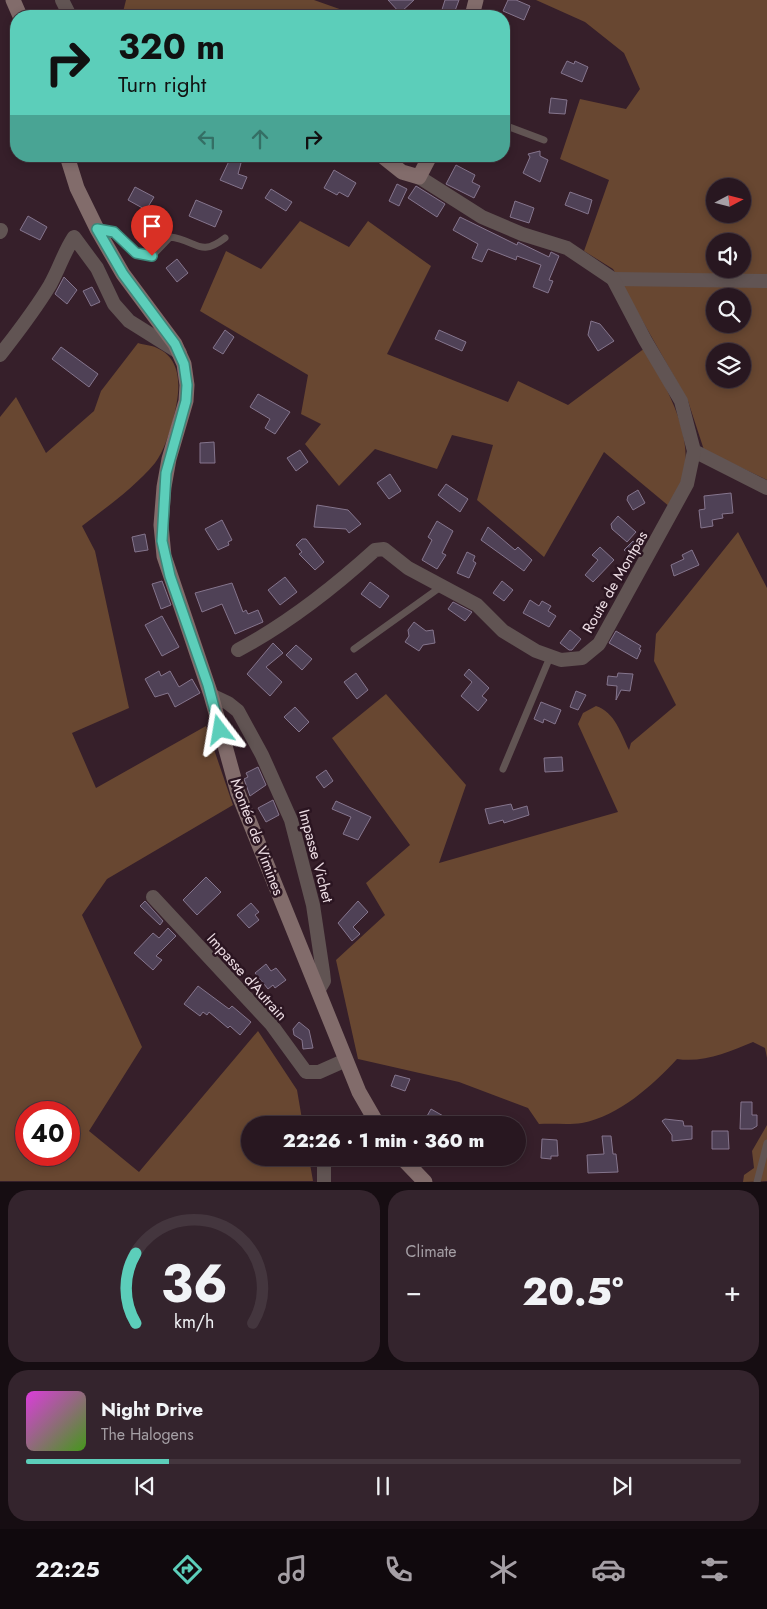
<!DOCTYPE html>
<meta charset="utf-8">
<style>
body{margin:0;font-family:Jost,sans-serif;background:#34242d;color:#f1f3f6;height:100vh;display:flex;flex-direction:column;font-size:19px;white-space:nowrap}
*{box-sizing:border-box;margin:0}
p{font-size:16px;color:#a59fa5}
.icon{flex:none;width:28px;height:28px;fill:none;stroke:currentColor;stroke-width:2;stroke-linecap:round;stroke-linejoin:round}
.map{position:relative;height:1182px;overflow:hidden}
.drawer{display:flex;flex-direction:column;gap:8px;padding:8px;background:#160d12;flex:1}
.drawer>*{flex:none}
.top-card{position:absolute;left:10px;top:10px;width:500px;height:152px;border-radius:20px;box-shadow:0 2px 8px #0003,0 0 0 1px #44363e;background:#5cceba;color:#111;overflow:hidden}
.needle{width:32px;rotate:83deg}
.fabs{position:absolute;left:706px;top:178px;display:grid;gap:10px}
.fabs a{display:grid;place-items:center;width:45px;height:45px;border-radius:50%;background:#281720;box-shadow:0 2px 8px #0003,0 0 0 1px #44363e;font-size:25px}
.speed{position:absolute;left:15px;top:1101px;display:flex;gap:10px;font-size:25px;font-weight:700;text-align:center}
.speed>*{display:grid;place-content:center;width:65px;height:65px;border-radius:50%;background:#281720;box-shadow:0 2px 8px #0003,0 0 0 1px #44363e;line-height:1}
.speed .limit{border:8px solid #d22;background:#fff;color:#111}
.pin{position:absolute;display:grid;place-items:center;width:42px;height:42px;color:#fff;margin:-51px -21px;border-radius:50% 50% 50% 0;rotate:-45deg;box-shadow:0 0 5px #0007}
.pin .icon{rotate:45deg}
.me{position:absolute;width:55px;margin:-28px;rotate:346deg;stroke-linejoin:round;filter:drop-shadow(0 0 4px #0008)}
.turn{display:flex;align-items:center;gap:18px;height:105px;padding:0 25px;font-size:22px}
.turn .icon{width:65px;height:65px;stroke-width:2.5}
.turn b{display:block;font-size:35px;line-height:42px}
.lanes{display:flex;align-items:center;height:48px;padding:0 25px;background:#0003;justify-content:center;gap:25px;direction:ltr}
.lanes .off{opacity:.35}
.big{font-size:38px;font-weight:800;line-height:1.1}
.drawer .card{flex:1;display:flex;flex-direction:column;justify-content:center;gap:8px;min-width:0;padding:0 18px;border-radius:20px;background:#34242d}
.drawer .dial{align-items:center;gap:0}
.dial svg{height:130px;overflow:visible;fill:none;stroke:#44363e;stroke-width:7;stroke-linecap:round;text-anchor:middle}
.dial text{fill:#f1f3f6;stroke:none}
.song{display:flex;align-items:center;gap:15px}
.cover{width:60px;height:60px;border-radius:8px;background:linear-gradient(135deg,hsl(300 70% 55%),hsl(100 70% 35%))}
.played{height:5px;border-radius:2px;background:linear-gradient(90deg,#5cceba 20%,#44363e 20%)}
.keys{display:flex;justify-content:space-around;direction:ltr}
.heat{display:flex;justify-content:space-between;align-items:center;font-size:28px;direction:ltr}
.drawer .tiles{flex:1;display:grid;gap:8px;grid-template-columns:1fr 1fr}
.card:last-child{grid-column:span 2}
.trip{position:absolute;left:241px;top:1116px;width:285px;height:50px;border-radius:25px;background:#281720;box-shadow:0 2px 8px #0003,0 0 0 1px #44363e;font-weight:800;line-height:50px;text-align:center}
.menu{display:flex;height:80px;justify-content:space-around;align-items:center;background:#10090d;color:#a59fa5}
.menu .icon{width:35px;height:35px}
.menu .current{color:#5cceba}
.menu b{font-size:22px;color:#f1f3f6}
.map>svg:first-child{display:block}
.green{fill:#684731;fill-rule:evenodd}
.building{fill:#4f4156;stroke:#85758d}
.lines{fill:none;stroke-linecap:round;stroke-linejoin:round}
.lane{stroke:#615453;stroke-width:7}
.street{stroke:#615453;stroke-width:14}
.secondary{stroke:#826c6b;stroke-width:15}
.route-casing{stroke:#3c8679;stroke-width:12}
.route{stroke:#5cceba;stroke-width:9}
.labels{text-anchor:middle;stroke-width:5;stroke-linejoin:round;paint-order:stroke}
.street-label{font-size:15px;fill:#eedee5;stroke:#2b1521}
</style>
<div class="map">
<svg width="767" height="1182" viewBox="0 0 767 1182">
<rect width="100%" height="100%" fill="#361f2a"/>
<!-- green -->
<g class="green">
<polygon points="126,0 314,0 345,11 345,16 122,16"/>
<path d="M536,0H767V480L704,450L688,401L613,269L584,251L609,180L560,159L580,99L626,109L640,89L624,53L585,22ZM715,186H742V214H715ZM715,241H742V269H715ZM715,296H742V324H715ZM715,351H742V379H715Z"/>
<path d="M300,221L349,247L368,221L431,266L387,354L508,402L518,381L568,405L645,348C665,387 695,433 683,479C680,488 674,498 670,507L604,452L544,557L477,500L493,445L452,435L437,469L375,449L339,486L305,444L321,424L301,414L308,375L200,311L226,251L261,269Z"/>
<path d="M138,343C144,345 152,345 157,348C186,361 179,396 173,420C169,434 164,451 155,463C134,488 108,506 82,526L95,551L129,708L72,733L96,788L206,726L233,805L107,879L82,915L142,1047L89,1131L139,1172L258,1031L297,1090L303,1125H250V1158H309L313,1181H0V417L16,397L46,453L94,411L101,391ZM26,1112H69V1155H26Z"/>
<path d="M738,532L767,588V1058L765,1048L753,1042C728,1052 704,1063 677,1059C653,1085 619,1116 582,1123C568,1125 553,1123 539,1124L528,1108L459,1082L358,1059L336,960L385,915L366,883L410,845L332,738L386,694L466,785L439,863L618,812L578,724L583,713L596,706C615,712 621,734 629,750L631,743L676,705L654,661L656,634Z"/>
<polygon points="767,1125 767,1181 743,1182 744,1175 754,1168 752,1151"/>
</g>
<!-- building -->
<g class="building">
<polygon points="388,0 414,0 400,13"/>
<polygon points="445,0 459,0 453,16 440,16"/>
<polygon points="508,0 516,0 530,6 524,20 503,11"/>
<polygon points="567,61 574,64 575,61 588,67 582,82 561,73"/>
<polygon points="551,98 567,100 565,114 549,113"/>
<polygon points="540,151 540,156 548,160 540,182 523,173 530,157 528,154"/>
<polygon points="230,159 241,163 238,174 247,177 242,189 220,180"/>
<polygon points="456,165 475,175 472,182 480,186 474,198 446,184"/>
<polygon points="334,170 356,183 348,197 339,192 337,195 324,188"/>
<polygon points="397,184 407,189 399,206 389,201"/>
<polygon points="416,186 445,204 437,217 408,198"/>
<polygon points="135,187 154,197 146,210 128,200"/>
<polygon points="271,189 292,202 286,211 265,198"/>
<polygon points="570,192 592,200 588,214 565,205"/>
<polygon points="196,200 222,211 215,227 189,216"/>
<polygon points="515,201 534,208 529,223 510,217"/>
<polygon points="28,216 47,227 40,240 20,230"/>
<polygon points="460,217 517,245 518,242 549,257 551,252 559,256 549,280 553,281 548,293 533,287 541,265 517,256 516,260 488,249 482,262 472,258 478,244 453,230"/>
<polygon points="177,259 188,273 177,282 166,268"/>
<polygon points="64,277 77,290 67,304 55,294"/>
<polygon points="92,287 100,302 91,306 83,291"/>
<polygon points="591,321 600,324 614,341 598,351 588,335"/>
<polygon points="225,330 234,337 223,354 213,348"/>
<polygon points="439,330 466,342 462,351 435,339"/>
<polygon points="61,347 98,374 89,387 52,359"/>
<polygon points="258,394 290,412 275,434 265,428 270,419 250,407"/>
<polygon points="214,442 215,463 200,463 200,443"/>
<polygon points="300,450 308,462 296,471 287,458"/>
<polygon points="390,474 401,491 389,499 377,483"/>
<polygon points="446,484 468,499 460,512 438,495"/>
<polygon points="638,490 645,503 633,510 627,500 628,496"/>
<polygon points="731,493 733,513 722,514 723,518 712,520 713,526 701,528 699,510 705,509 704,496"/>
<polygon points="317,505 348,510 361,524 349,533 346,529 314,527"/>
<polygon points="618,516 636,532 627,542 612,529 611,524"/>
<polygon points="222,520 232,540 228,542 229,545 218,550 205,529"/>
<polygon points="437,521 453,531 442,553 446,555 437,569 422,560 432,540 428,537"/>
<polygon points="488,527 515,550 518,547 532,560 524,571 481,540"/>
<polygon points="145,534 148,550 135,552 132,537"/>
<polygon points="302,539 306,539 324,562 315,570 299,554 302,552 296,545"/>
<polygon points="633,541 641,548 632,558 624,550"/>
<polygon points="600,547 614,560 593,582 585,575 598,560 592,555"/>
<polygon points="692,550 699,565 674,576 671,565 684,559 682,555"/>
<polygon points="467,552 475,556 473,561 476,563 469,578 457,573"/>
<polygon points="285,577 297,592 280,605 268,590"/>
<polygon points="162,581 171,605 161,609 152,584"/>
<polygon points="502,581 513,590 504,601 493,593"/>
<polygon points="370,582 389,596 380,608 361,594"/>
<polygon points="232,583 243,612 246,610 248,614 258,610 263,622 235,634 222,604 202,612 195,593"/>
<polygon points="530,600 539,606 542,601 551,606 548,611 556,616 549,627 523,613"/>
<polygon points="453,602 472,612 465,621 448,609"/>
<polygon points="162,616 179,647 162,656 145,625"/>
<polygon points="414,622 426,631 433,630 435,643 423,645 419,651 405,642 409,636 408,630"/>
<polygon points="570,630 581,639 572,650 569,650 560,643"/>
<polygon points="616,631 641,646 639,649 641,650 637,659 609,643"/>
<polygon points="273,643 283,653 266,667 282,682 270,696 247,674"/>
<polygon points="296,645 312,659 302,670 286,655"/>
<polygon points="469,669 489,688 482,696 487,700 478,711 461,696 472,682 464,675"/>
<polygon points="159,671 161,676 170,671 179,687 192,679 200,693 175,707 168,693 155,697 145,679"/>
<polygon points="356,673 368,690 357,699 344,682"/>
<polygon points="618,673 633,674 630,691 621,690 616,700 617,686 607,685 608,676 617,677"/>
<polygon points="576,691 586,695 578,710 570,707"/>
<polygon points="541,702 561,710 555,724 544,719 543,723 534,719"/>
<polygon points="295,707 309,722 299,732 284,717"/>
<polygon points="562,757 563,771 545,772 544,758"/>
<polygon points="258,767 266,785 250,796 244,779 248,777 246,773"/>
<polygon points="326,770 333,781 324,788 316,777"/>
<polygon points="273,800 279,815 266,822 258,808"/>
<polygon points="336,801 371,817 358,840 343,834 351,817 332,809"/>
<polygon points="511,804 513,810 527,806 529,815 504,823 503,820 489,824 485,809"/>
<polygon points="206,877 221,892 197,915 183,900"/>
<polygon points="145,901 163,921 160,925 140,906"/>
<polygon points="358,901 368,912 353,927 360,934 352,941 338,923"/>
<polygon points="251,903 259,912 255,915 259,920 249,928 237,915"/>
<polygon points="168,928 176,936 156,956 162,960 153,970 134,953 153,933 159,938"/>
<polygon points="266,964 271,971 276,968 286,980 275,988 273,985 268,989 255,973"/>
<polygon points="198,986 229,1009 232,1006 251,1022 240,1035 230,1026 228,1028 209,1012 207,1015 203,1012 200,1016 184,1004"/>
<polygon points="299,1022 309,1030 313,1048 303,1049 302,1040 294,1035 293,1029"/>
<polygon points="395,1075 410,1079 405,1091 391,1086"/>
<polygon points="741,1102 752,1102 752,1115 757,1115 757,1126 752,1129 740,1129"/>
<polygon points="431,1109 459,1125 422,1125"/>
<polygon points="665,1119 683,1121 684,1126 692,1126 692,1139 672,1141 672,1135 662,1121"/>
<polygon points="712,1131 728,1131 729,1149 712,1149"/>
<polygon points="602,1136 611,1136 613,1154 616,1154 618,1172 588,1173 587,1155 604,1154"/>
<polygon points="542,1139 557,1140 558,1156 551,1156 551,1159 541,1158"/>
</g>
<g class="lines">
<!-- lane -->
<g class="lane">
<polyline points="504,125 544,140"/>
<polyline points="418,156 428,160"/>
<path d="M100,230L114,232L136,253L152,256L170,237C197,240 199,258 225,238"/>
<polyline points="354,649 442,586"/>
<polyline points="503,769 550,657"/>
<polyline points="757,1182 767,1143"/>
</g>
<!-- street -->
<g class="street">
<polyline points="62,0 70,16"/>
<polyline points="0,232 1,230"/>
<polyline points="613,279 767,281"/>
<path d="M0,355C18,332 35,310 50,285C59,269 64,252 74,237L97,268L114,304L129,321L180,353"/>
<polyline points="694,451 767,488"/>
<path d="M238,650C289,623 333,588 375,550L384,549L408,568L477,605L503,631L536,651L561,660L582,658L599,644L687,484L694,451L681,401L645,340L613,279L567,248L522,234L482,217L419,177"/>
<polyline points="211,695 228,703 238,711 262,755 291,820 313,905 323,972 324,981 318,991"/>
<polyline points="153,897 271,1024 306,1072 319,1072 346,1060"/>
<polyline points="324,1166 324,1182"/>
</g>
<!-- secondary -->
<g class="secondary">
<polyline points="13,0 20,16"/>
<polyline points="472,16 476,0"/>
<polyline points="67,156 77,188 97,229 123,274 175,344 184,364 187,385 186,401 169,459 164,487 161,525 164,556 211,695 238,793 359,1092 378,1125"/>
<polyline points="382,156 402,172 419,177 430,156"/>
<polyline points="402,1158 425,1182"/>
</g>
</g>
<g class="lines">
<defs>
<polyline id="route" points="152,256 136,253 114,232 97,229 123,274 175,344 184,364 187,385 186,401 166,473 162,541 170,576 208,685 220,730"/>
</defs>
<!-- route casing -->
<use href="#route" class="route-casing"/>
<!-- route -->
<use href="#route" class="route"/>
</g>
<g class="labels">
<!-- street labels -->
<g class="street-label">
<text transform="translate(615 582) rotate(-60)" y="5">Route de Montpas</text>
<text transform="translate(257 837) rotate(69)" y="5">Montée de Vimines</text>
<text transform="translate(316 856) rotate(75)" y="5">Impasse Vichet</text>
<text transform="translate(247 977) rotate(48)" y="5">Impasse d'Autrain</text>
</g>
</g>
</svg>
<div class="fabs">
<a><svg class="needle" viewBox="-14 -14 28 28"><path d="M0-13l5 13h-10z" fill="#e53935"/><path d="M0 13l5-13h-10z" fill="#a59fa5"/></svg></a>
<a><svg class="icon" aria-label="sound" viewBox="0 0 24 24"><path d="M4 9h4l5-4v14l-5-4H4zM17 9q2 3 0 6"/></svg></a>
<a><svg class="icon" aria-label="search" viewBox="0 0 24 24"><circle cx="10" cy="10" r="6"/><path d="M15 15l6 6"/></svg></a>
<a><svg class="icon" aria-label="layers" viewBox="0 0 24 24"><path d="M12 4l9 5-9 5-9-5zM3 14l9 5 9-5"/></svg></a>
</div>
<div class="speed"><div class="limit">40</div></div>
<div class="pin" style="left:152px;top:256px;background:#d93025"><svg class="icon" aria-label="arrive" viewBox="0 0 24 24"><path d="M6 21V4h12l-3 4 3 4H6"/></svg></div>
<svg class="me" style="left:220px;top:730px" viewBox="-20 -20 40 40"><path d="M0-17L14 15 0 8-14 15z" fill="#5cceba" stroke="#fff" stroke-width="4"/></svg>
<div class="trip">22:26 · 1 min · 360 m</div>
<div class="top-card">
<div class="turn"><svg class="icon" aria-label="right" viewBox="0 0 24 24"><path d="M7 20v-9h11M14 6l5 5-5 5"/></svg><div><b>320 m</b>Turn right</div></div>
<div class="lanes"><svg class="icon off" aria-label="left" viewBox="0 0 24 24"><path d="M17 20v-9H6M10 6l-5 5 5 5"/></svg><svg class="icon off" aria-label="ahead" viewBox="0 0 24 24"><path d="M12 20V5M6 11l6-6 6 6"/></svg><svg class="icon" aria-label="right" viewBox="0 0 24 24"><path d="M7 20v-9h11M14 6l5 5-5 5"/></svg></div>
</div>
</div>
<section class="drawer">
<div class="tiles">
<div class="card dial"><svg viewBox="0 0 100 80">
<path d="M14 69A42 42 0 1 1 86 69"/>
<path d="M14 69A42 42 0 0 1 14 26" stroke="#5cceba"/>
<text x="50" y="56" font-size="32" font-weight="700">36</text>
<text x="50" y="72" font-size="11">km/h</text>
</svg></div>
<div class="card"><p>Climate</p>
<div class="heat"><a>−</a><b class="big">20.5°</b><a>+</a></div>
</div>
<div class="card">
<div class="song"><i class="cover"></i><div><b>Night Drive</b><p>The Halogens</p></div></div>
<div class="played"></div>
<div class="keys"><svg class="icon" aria-label="previous" viewBox="0 0 24 24"><path d="M18 5L8 12l10 7zM5 5v14"/></svg><svg class="icon" aria-label="pause" viewBox="0 0 24 24"><path d="M8 5v14M16 5v14"/></svg><svg class="icon" aria-label="next" viewBox="0 0 24 24"><path d="M6 5l10 7-10 7zM19 5v14"/></svg></div>
</div>
</div>
</section>
<nav class="menu">
<b>22:25</b>
<svg class="icon current" aria-label="directions" viewBox="0 0 24 24"><path d="M12 3l9 9-9 9-9-9zM9 14v-3h6M13 9l2 2-2 2"/></svg>
<svg class="icon" aria-label="music" viewBox="0 0 24 24"><path d="M9 18V5l10-2v13"/><circle cx="6" cy="18" r="3"/><circle cx="16" cy="16" r="3"/></svg>
<svg class="icon" aria-label="phone" viewBox="0 0 24 24"><path d="M5 4h4l2 5-3 2q2 4 5 5l2-3 5 2v4C11 20 4 13 5 4z"/></svg>
<svg class="icon" aria-label="climate" viewBox="0 0 24 24"><path d="M12 3v18M4 7l16 10M4 17L20 7"/></svg>
<svg class="icon" aria-label="car" viewBox="0 0 24 24"><path d="M5 17H2v-5l4-1 3-4h7l3 4 3 1v5h-3M9 17h6M6 11h13"/><circle cx="7" cy="17" r="2"/><circle cx="17" cy="17" r="2"/></svg>
<svg class="icon" aria-label="filters" viewBox="0 0 24 24"><path d="M4 7h16M4 17h16"/><circle cx="9" cy="7" r="2"/><circle cx="15" cy="17" r="2"/></svg>
</nav>
